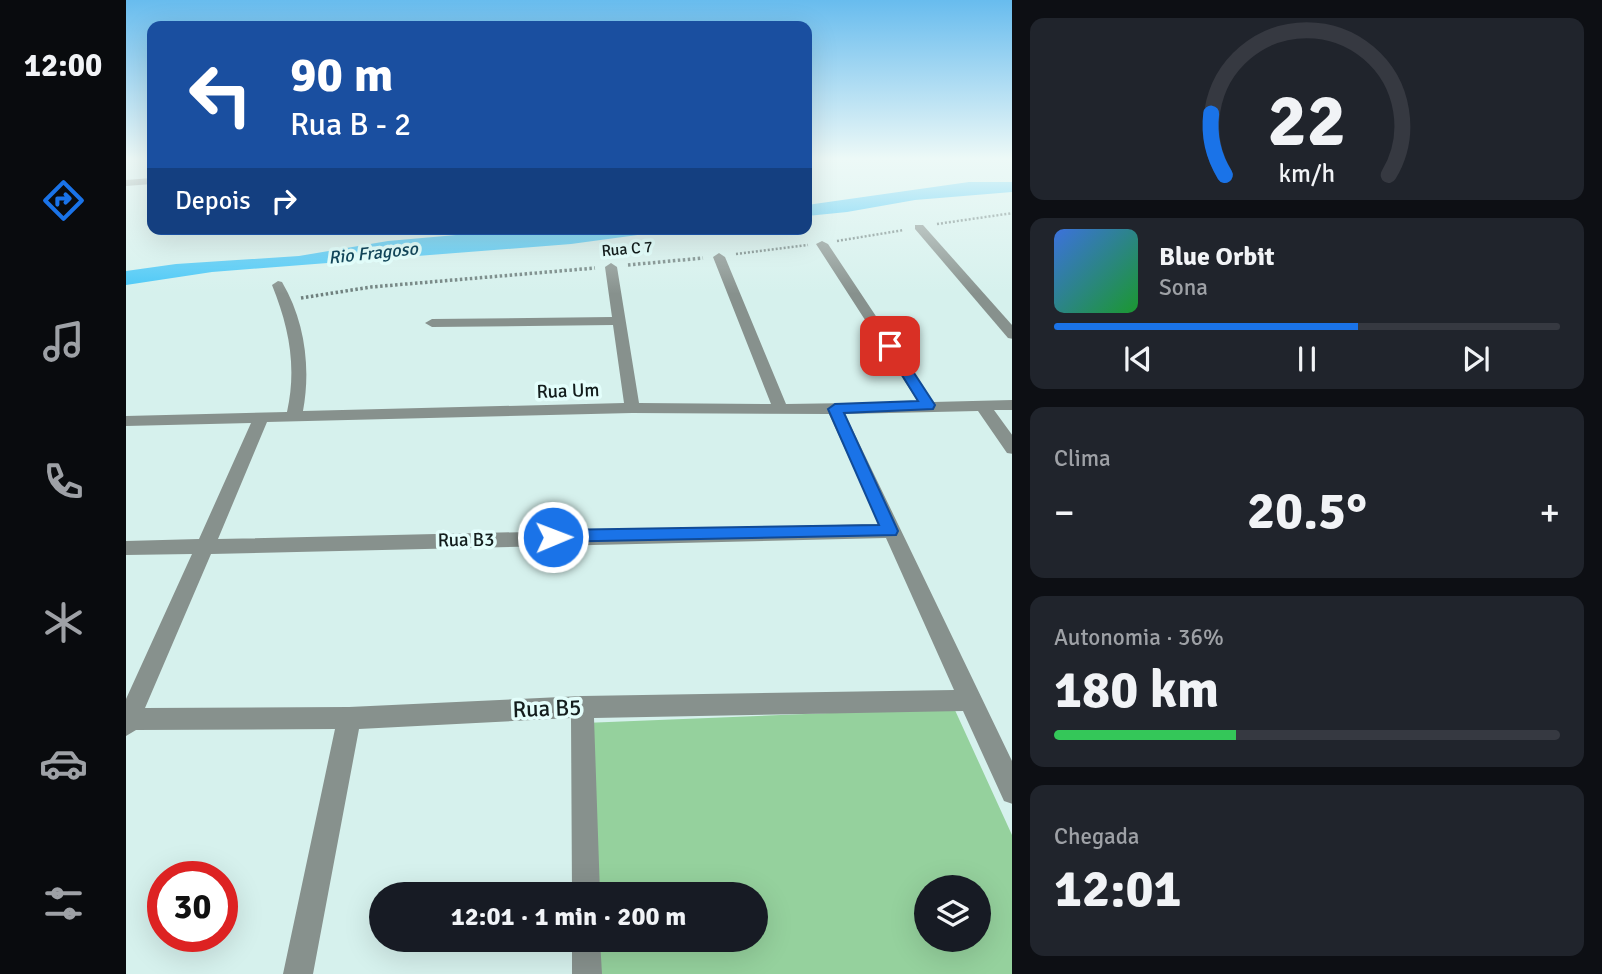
<!DOCTYPE html>
<html lang="pt">
<meta charset="utf-8">
<style>
body{margin:0;font-family:Signika,sans-serif;background:#20242c;color:#f1f3f6;height:100vh;display:flex;flex-direction:column;font-size:26px;white-space:nowrap}
*{box-sizing:border-box;margin:0}
p{font-size:23px;color:#9ea1a6}
.icon{flex:none;width:38px;height:38px;fill:none;stroke:currentColor;stroke-width:2;stroke-linecap:round;stroke-linejoin:round}
.map{position:relative;flex:1;overflow:hidden}
.sheet{display:flex;flex-direction:column;gap:18px;padding:18px;background:#0d0f14;width:590px}
.sheet>*{flex:none}
.banner{position:absolute;left:21px;top:21px;width:665px;height:214px;border-radius:14px;box-shadow:0 7px 28px #0002;background:#1a4fa0;color:#fff;overflow:hidden}
.fabs{position:absolute;left:788px;top:875px;display:grid;gap:14px}
.fabs a{display:grid;place-items:center;width:77px;height:77px;border-radius:50%;background:#171b24;box-shadow:0 7px 28px #0002;font-size:35px}
.speed{position:absolute;left:21px;top:861px;display:flex;gap:14px;font-size:35px;font-weight:700;text-align:center}
.speed>*{display:grid;place-content:center;width:91px;height:91px;border-radius:50%;background:#171b24;box-shadow:0 7px 28px #0002;line-height:1}
.speed .limit{border:10px solid #d22;background:#fff;color:#111}
.pin{position:absolute;display:grid;place-items:center;width:60px;height:60px;color:#fff;margin:-30px;border-radius:14px;box-shadow:0 4px 10px #0006}
.me{position:absolute;width:77px;margin:-38px;rotate:89deg;stroke-linejoin:round;filter:drop-shadow(0 0 5px #0008)}
.turn{display:flex;align-items:center;gap:24px;height:147px;padding:0 28px;font-size:32px}
.turn .icon{width:91px;height:91px;stroke-width:2.5}
.turn b{display:block;font-size:49px;line-height:60px}
.then{display:flex;align-items:center;height:66px;padding:0 28px;background:#0003;gap:14px;font-size:26px}
.big{font-size:52px;font-weight:800;line-height:1.1}
.sheet .widget{flex:1;display:flex;flex-direction:column;justify-content:center;gap:10px;min-width:0;padding:0 24px;border-radius:14px;background:#20242c}
.sheet .dial{align-items:center;gap:0}
.dial svg{height:182px;overflow:visible;fill:none;stroke:#363941;stroke-width:7;stroke-linecap:round;text-anchor:middle}
.dial text{fill:#f1f3f6;stroke:none}
.song{display:flex;align-items:center;gap:21px}
.cover{width:84px;height:84px;border-radius:10px;background:linear-gradient(135deg,hsl(220 70% 55%),hsl(130 70% 35%))}
.played{height:7px;border-radius:4px;background:linear-gradient(90deg,#1a73e8 60%,#363941 60%)}
.keys{display:flex;justify-content:space-around;direction:ltr}
.heat{display:flex;justify-content:space-between;align-items:center;font-size:38px;direction:ltr}
.charge{height:10px;border-radius:5px;background:linear-gradient(90deg,#34c759 36%,#363941 0)}
.trip{position:absolute;left:243px;top:882px;width:399px;height:70px;border-radius:35px;background:#171b24;box-shadow:0 7px 28px #0002;font-weight:800;line-height:70px;text-align:center}
main{display:flex;flex:1;min-height:0}
.menu{display:flex;flex-direction:column;width:126px;justify-content:space-around;align-items:center;background:#090b0e;color:#9ea1a6}
.menu .icon{width:49px;height:49px}
.menu .selected{color:#1a73e8}
.menu b{font-size:32px;color:#f1f3f6}
.map>svg:first-child{display:block}
.green{fill:#95d19d;fill-rule:evenodd}
.water{fill:#48c7f6}
.lines{fill:none;stroke-linecap:round;stroke-linejoin:round}
.path-far1{stroke:#6f807e;stroke-width:2.5;stroke-dasharray:2 2;stroke-linecap:butt}
.path{stroke:#6f807e;stroke-width:3.5;stroke-dasharray:2.5 2.5;stroke-linecap:butt}
.minor{fill:#87918d;fill-rule:evenodd}
.route{fill:#1a73e8;stroke:#114b97;stroke-width:2}
.labels{text-anchor:middle;stroke-width:7;stroke-linejoin:round;paint-order:stroke}
.far-street-label{font-size:16px;fill:#131d1c;stroke:#e3fefb}
.far-water-label{font-size:18px;font-style:italic;fill:#12475b;stroke:#e3fefb}
.street-label{font-size:19px;fill:#131d1c;stroke:#e3fefb}
.near-street-label{font-size:23px;fill:#131d1c;stroke:#e3fefb}
</style>
<main>
<nav class="menu">
<b>12:00</b>
<svg class="icon selected" aria-label="directions" viewBox="0 0 24 24"><path d="M12 3l9 9-9 9-9-9zM9 14v-3h6M13 9l2 2-2 2"/></svg>
<svg class="icon" aria-label="music" viewBox="0 0 24 24"><path d="M9 18V5l10-2v13"/><circle cx="6" cy="18" r="3"/><circle cx="16" cy="16" r="3"/></svg>
<svg class="icon" aria-label="phone" viewBox="0 0 24 24"><path d="M5 4h4l2 5-3 2q2 4 5 5l2-3 5 2v4C11 20 4 13 5 4z"/></svg>
<svg class="icon" aria-label="climate" viewBox="0 0 24 24"><path d="M12 3v18M4 7l16 10M4 17L20 7"/></svg>
<svg class="icon" aria-label="car" viewBox="0 0 24 24"><path d="M5 17H2v-5l4-1 3-4h7l3 4 3 1v5h-3M9 17h6M6 11h13"/><circle cx="7" cy="17" r="2"/><circle cx="17" cy="17" r="2"/></svg>
<svg class="icon" aria-label="filters" viewBox="0 0 24 24"><path d="M4 7h16M4 17h16"/><circle cx="9" cy="7" r="2"/><circle cx="15" cy="17" r="2"/></svg>
</nav>
<div class="map">
<svg width="887" height="974" viewBox="0 0 887 974">
<rect width="100%" height="100%" fill="#d6f1ed"/>
<!-- green -->
<path class="green" d="M828,708L886,835V974H469L468,940H630V894H466L458,723ZM800,887H852V940H800Z"/>
<!-- water -->
<g class="water">
<polygon points="843,182 886,182 886,192 789,200 721,212 681,216 681,205"/>
<polygon points="397,229 556,229 445,244 86,272 0,285 0,271 50,264 173,256 262,241"/>
</g>
<g class="lines">
<!-- path-far1 -->
<g class="path-far1">
<polyline points="811,224 887,213"/>
<polyline points="711,241 778,230"/>
<polyline points="610,254 682,245"/>
</g>
<!-- path -->
<g class="path">
<polyline points="502,265 577,258"/>
<polyline points="175,298 245,287 469,268"/>
</g>
<!-- minor -->
<g class="minor">
<polygon points="26,178 26,184 0,186 0,180"/>
<polygon points="789,225 797,225 887,326 887,339 882,338 789,229"/>
<path d="M696,241L702,244L807,402L887,400V410H868L887,436V454L881,453L852,411L719,414L887,763V804L878,801L837,711L468,718L474,894H446L445,718L233,729L187,974H157L209,729L10,730L0,736V699L66,554L0,555V541L73,539L125,423L0,426V416L161,412C171,367 163,327 146,285L152,281L156,282C179,321 185,368 177,411L498,403L487,325L306,327L299,323L306,319L486,317L479,267L485,263L491,267L513,403L645,404L587,257L593,253L599,257L660,404L792,402L690,244ZM506,413L703,414L753,524L92,539L141,422ZM760,538L828,690L456,696L223,707L19,708L85,554Z"/>
<polygon points="446,940 474,940 476,974 446,974"/>
</g>
</g>
<!-- sky -->
<linearGradient id="sky" x2="0" y2="1"><stop stop-color="#68bcee"/><stop offset="0.54" stop-color="#edf9f7"/><stop offset="1" stop-color="#edf9f7" stop-opacity="0"/></linearGradient>
<rect width="887" height="294" fill="url(#sky)"/>
<!-- route -->
<polygon class="route" points="764,343 769,344 809,405 807,409 718,413 772,531 770,535 421,542 419,537 421,532 427,530 753,525 702,409 709,404 792,401 758,346"/>
<g class="labels">
<!-- far-street labels -->
<g class="far-street-label">
<text transform="translate(501 248) rotate(-5)" y="6">Rua C 7</text>
</g>
<!-- far-water labels -->
<g class="far-water-label">
<text transform="translate(247 253) rotate(-6)" y="6">Rio Fragoso</text>
</g>
<!-- street labels -->
<g class="street-label">
<text transform="translate(442 390) rotate(-2)" y="7">Rua Um</text>
<text transform="translate(340 539) rotate(-1)" y="7">Rua B3</text>
</g>
<!-- near-street labels -->
<g class="near-street-label">
<text transform="translate(421 708) rotate(-2)" y="8">Rua B5</text>
</g>
</g>
</svg>
<div class="fabs">
<a><svg class="icon" aria-label="layers" viewBox="0 0 24 24"><path d="M12 4l9 5-9 5-9-5zM3 14l9 5 9-5"/></svg></a>
</div>
<div class="speed"><div class="limit">30</div></div>
<div class="pin" style="left:764px;top:346px;background:#d93025"><svg class="icon" aria-label="arrive" viewBox="0 0 24 24"><path d="M6 21V4h12l-3 4 3 4H6"/></svg></div>
<svg class="me" style="left:427px;top:537px" viewBox="-20 -20 40 40"><circle r="17" fill="#1a73e8" stroke="#fff" stroke-width="3"/><path d="M0-11L8 9 0 5-8 9z" fill="#fff"/></svg>
<div class="trip">12:01 · 1 min · 200 m</div>
<div class="banner">
<div class="turn"><svg class="icon" aria-label="left" viewBox="0 0 24 24"><path d="M17 20v-9H6M10 6l-5 5 5 5"/></svg><div><b>90 m</b>Rua B - 2</div></div>
<div class="then">Depois<svg class="icon" aria-label="right" viewBox="0 0 24 24"><path d="M7 20v-9h11M14 6l5 5-5 5"/></svg></div>
</div>
</div>
<section class="sheet">
<div class="widget dial"><svg viewBox="0 0 100 80">
<path d="M14 69A42 42 0 1 1 86 69"/>
<path d="M14 69A42 42 0 0 1 8 42" stroke="#1a73e8"/>
<text x="50" y="56" font-size="32" font-weight="700">22</text>
<text x="50" y="72" font-size="11">km/h</text>
</svg></div>
<div class="widget">
<div class="song"><i class="cover"></i><div><b>Blue Orbit</b><p>Sona</p></div></div>
<div class="played"></div>
<div class="keys"><svg class="icon" aria-label="previous" viewBox="0 0 24 24"><path d="M18 5L8 12l10 7zM5 5v14"/></svg><svg class="icon" aria-label="pause" viewBox="0 0 24 24"><path d="M8 5v14M16 5v14"/></svg><svg class="icon" aria-label="next" viewBox="0 0 24 24"><path d="M6 5l10 7-10 7zM19 5v14"/></svg></div>
</div>
<div class="widget"><p>Clima</p>
<div class="heat"><a>−</a><b class="big">20.5°</b><a>+</a></div>
</div>
<div class="widget"><p>Autonomia · 36%</p><b class="big">180 km</b><div class="charge"></div></div>
<div class="widget"><p>Chegada</p><b class="big">12:01</b></div>
</section>
</main>
